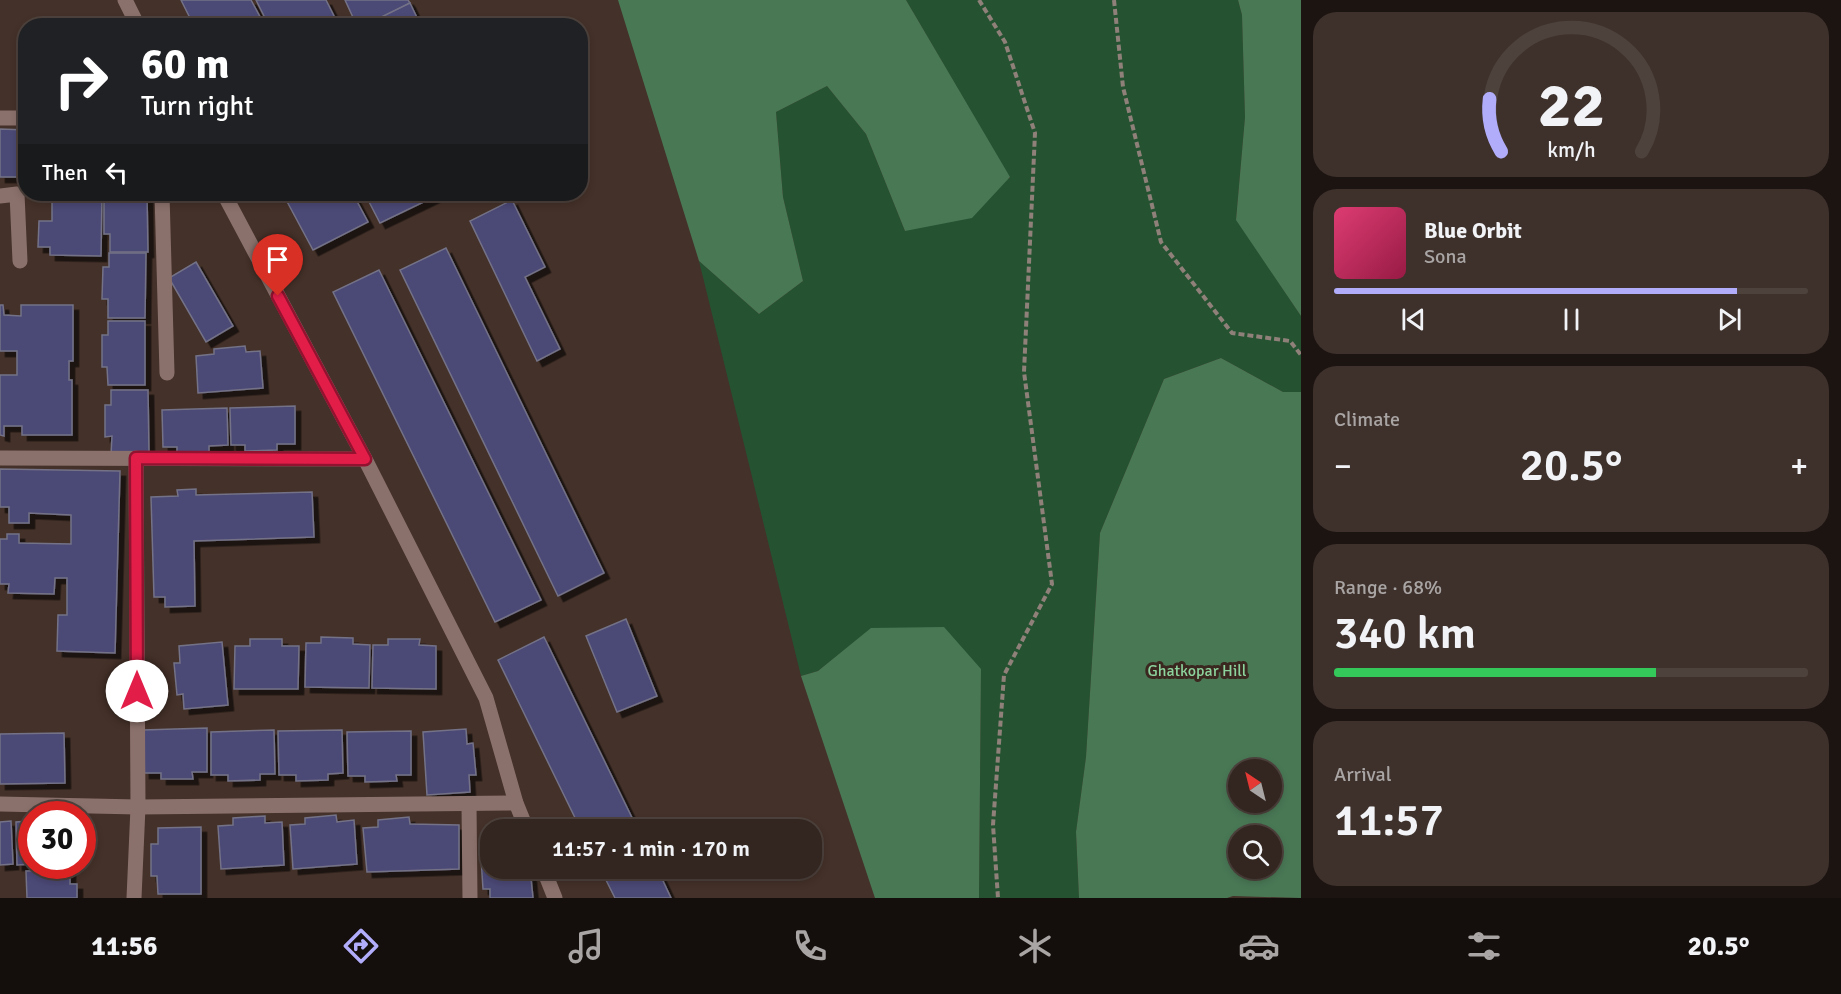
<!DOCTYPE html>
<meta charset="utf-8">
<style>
body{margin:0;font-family:Signika,sans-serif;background:#3e312c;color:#f1f3f6;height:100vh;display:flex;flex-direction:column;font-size:22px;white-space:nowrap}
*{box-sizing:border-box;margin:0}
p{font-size:20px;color:#a9a5a4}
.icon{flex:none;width:33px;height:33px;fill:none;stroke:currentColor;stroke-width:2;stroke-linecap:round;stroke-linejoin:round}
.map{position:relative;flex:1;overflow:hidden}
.panel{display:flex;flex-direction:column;gap:12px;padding:12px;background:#1c1411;width:540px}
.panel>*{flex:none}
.guide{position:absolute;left:18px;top:18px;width:570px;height:183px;border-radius:24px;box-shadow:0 3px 9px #0003,0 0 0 2px #4e423d;background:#202124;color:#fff;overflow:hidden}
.needle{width:39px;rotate:325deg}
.tools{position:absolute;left:1228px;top:759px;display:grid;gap:12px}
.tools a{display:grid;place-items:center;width:54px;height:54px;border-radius:50%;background:#33251f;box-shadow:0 3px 9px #0003,0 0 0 2px #4e423d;font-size:30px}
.speed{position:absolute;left:18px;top:801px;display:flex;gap:12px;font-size:30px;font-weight:700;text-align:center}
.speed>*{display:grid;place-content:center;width:78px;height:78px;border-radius:50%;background:#33251f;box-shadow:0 3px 9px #0003,0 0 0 2px #4e423d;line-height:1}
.speed .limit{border:9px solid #d22;background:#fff;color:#111}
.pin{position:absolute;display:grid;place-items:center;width:51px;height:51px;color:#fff;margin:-62px -26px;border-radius:50% 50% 50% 0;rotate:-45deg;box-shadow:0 0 6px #0007}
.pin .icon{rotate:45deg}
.me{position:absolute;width:66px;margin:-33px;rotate:0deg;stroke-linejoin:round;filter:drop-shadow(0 0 4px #0008)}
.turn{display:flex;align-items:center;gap:21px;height:126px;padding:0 24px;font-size:27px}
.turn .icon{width:78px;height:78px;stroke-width:2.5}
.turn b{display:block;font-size:42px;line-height:51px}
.then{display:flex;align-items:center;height:57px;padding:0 24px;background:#0003;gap:12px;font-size:22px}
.big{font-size:45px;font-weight:600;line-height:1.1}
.panel .card{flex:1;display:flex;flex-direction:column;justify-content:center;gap:9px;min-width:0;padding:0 21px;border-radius:24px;background:#3e312c}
.panel .dial{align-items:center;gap:0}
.dial svg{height:156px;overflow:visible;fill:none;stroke:#4e423d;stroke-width:7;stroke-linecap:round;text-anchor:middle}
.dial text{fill:#f1f3f6;stroke:none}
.song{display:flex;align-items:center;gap:18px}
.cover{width:72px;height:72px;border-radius:9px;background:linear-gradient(135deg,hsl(340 70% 55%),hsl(340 70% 35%))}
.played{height:6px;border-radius:3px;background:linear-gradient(90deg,#b1adfa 85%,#4e423d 85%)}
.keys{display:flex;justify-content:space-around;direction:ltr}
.heat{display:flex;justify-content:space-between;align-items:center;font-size:33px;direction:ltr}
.charge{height:9px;border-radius:4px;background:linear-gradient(90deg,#34c759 68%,#4e423d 0)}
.trip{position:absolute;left:480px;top:819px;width:342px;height:60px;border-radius:24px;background:#33251f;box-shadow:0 3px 9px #0003,0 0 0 2px #4e423d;font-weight:600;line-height:60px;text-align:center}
.tab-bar{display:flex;height:96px;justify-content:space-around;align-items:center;background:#140f0c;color:#a9a5a4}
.tab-bar .icon{width:42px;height:42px}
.tab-bar .on{color:#b1adfa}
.tab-bar b{font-size:27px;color:#f1f3f6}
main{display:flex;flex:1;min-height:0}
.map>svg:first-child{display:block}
.green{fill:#255332}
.forest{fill:#497855;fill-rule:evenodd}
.building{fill:#4c4876;stroke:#737287;stroke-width:1.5;filter:url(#shadow)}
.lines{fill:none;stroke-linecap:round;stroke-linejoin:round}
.path{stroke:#8f8079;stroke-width:4;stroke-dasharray:6 3;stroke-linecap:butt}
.minor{stroke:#8b716c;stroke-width:15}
.route-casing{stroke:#92132f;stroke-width:15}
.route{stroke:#e11d48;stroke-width:10}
.labels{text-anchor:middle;stroke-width:6;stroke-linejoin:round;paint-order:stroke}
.park-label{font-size:16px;fill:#8cd39d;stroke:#3a271f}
</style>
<main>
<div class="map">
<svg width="1301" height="898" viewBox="0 0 1301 898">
<defs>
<filter id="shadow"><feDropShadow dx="5.5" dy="5.5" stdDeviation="0" flood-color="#0009"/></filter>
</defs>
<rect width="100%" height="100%" fill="#443129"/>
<!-- green -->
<polygon class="green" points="906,0 1238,0 1242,15 1245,117 1236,219 1301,316 1301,392 1283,392 1221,358 1164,379 1100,533 1086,757 1076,832 1079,898 979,898 981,669 872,628 818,671 801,676 699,261 759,314 803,281 783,197 776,112 827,86 866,134 905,231 1010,178"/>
<!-- forest -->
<g class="forest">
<polygon points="618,0 906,0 1010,177 972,218 905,231 866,134 827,86 776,112 783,197 803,281 759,314 699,261"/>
<polygon points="1238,0 1301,0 1301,316 1236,220 1245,117 1242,15"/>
<path d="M1221,358L1283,392H1301V898L1233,896L1227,898H1079L1076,832L1086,757L1100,533L1164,379ZM1239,770H1272V802H1239ZM1239,836H1272V868H1239Z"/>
<polygon points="944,627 981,669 979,898 875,898 801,676 818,671 871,628"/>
</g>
<!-- building -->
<g class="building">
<polygon points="181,0 251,0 265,26 194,26"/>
<polygon points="256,0 326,0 336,20 325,26 269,26"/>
<polygon points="345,0 408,0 410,3 364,26 357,26"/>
<polygon points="410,3 421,26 368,26 367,24"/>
<polygon points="351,20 353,26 339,26"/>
<polygon points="0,129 26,130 26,177 0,177"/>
<polygon points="52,194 102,194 101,256 50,255 50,247 38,247 39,221 52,221"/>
<polygon points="110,194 147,194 148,252 110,252 110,234 104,234 104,202 110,202"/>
<polygon points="283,194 353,194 368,222 313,250"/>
<polygon points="365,194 434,194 436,196 380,223"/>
<polygon points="512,200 545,267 525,277 560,349 537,361 470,221"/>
<polygon points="446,248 604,573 558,596 400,270"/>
<polygon points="109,253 146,253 145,318 108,318 108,299 102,299 103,267 109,267"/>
<polygon points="196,262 233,326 206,342 169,278"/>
<polygon points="379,270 541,600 495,622 333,292"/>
<polygon points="0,305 3,305 4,315 21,316 21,305 73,305 73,361 69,361 69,380 72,380 72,435 22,435 22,426 4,426 4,436 0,435 0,375 17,375 17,351 0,351"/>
<polygon points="108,321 145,321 145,385 108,385 107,367 102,367 102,335 108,335"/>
<polygon points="245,346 246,352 260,351 263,388 198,393 196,356 214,354 214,349"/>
<polygon points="111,390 148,390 149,454 111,455 112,436 105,437 105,405 111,405"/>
<polygon points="295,406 295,444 277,444 277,450 245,451 245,445 231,445 230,408"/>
<polygon points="227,408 228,445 209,446 209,452 177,453 177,447 163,447 162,410"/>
<polygon points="0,469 120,471 115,653 57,651 58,615 67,615 67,578 55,578 54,594 8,593 9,584 0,584 0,539 7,539 7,534 19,534 19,543 71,544 71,515 29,513 29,523 9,523 9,507 0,507"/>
<polygon points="196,489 196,495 312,492 314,537 194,541 195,606 165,607 165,597 154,597 151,497 178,496 177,490"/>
<polygon points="626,619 657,696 617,712 586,636"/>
<polygon points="321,637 353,638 353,644 370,645 369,688 305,687 306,643 321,643"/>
<polygon points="544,637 638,830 581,830 498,660"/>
<polygon points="250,639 282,639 282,646 299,646 298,689 234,689 235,646 250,646"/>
<polygon points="388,639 420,639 419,645 436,646 436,689 372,688 373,645 388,645"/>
<polygon points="222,642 228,705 184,709 183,694 177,695 174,663 180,663 179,646"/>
<polygon points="207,728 207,772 192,772 193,779 161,779 161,773 144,773 143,730"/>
<polygon points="466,729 467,744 473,743 476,775 469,775 470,792 427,795 423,732"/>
<polygon points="274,730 275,774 260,774 260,780 228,781 228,775 211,775 211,732"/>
<polygon points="342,730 343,773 328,774 328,780 296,781 296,775 279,775 278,731"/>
<polygon points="411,731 411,775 396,775 397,781 365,782 365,776 348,776 347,732"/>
<polygon points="64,733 65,783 0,784 0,734"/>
<polygon points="30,815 32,864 17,865 16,822 30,821"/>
<polygon points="336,815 337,822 354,820 357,864 293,869 290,825 305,824 305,818"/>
<polygon points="265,816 265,823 282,822 284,865 221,869 218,826 233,825 233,818"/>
<polygon points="409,817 410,824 459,825 459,869 367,872 363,828 378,827 378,820"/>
<polygon points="11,821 13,864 0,865 0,822"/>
<polygon points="201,827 201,894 158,894 157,876 151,876 151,844 158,844 158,828"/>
<polygon points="487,840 490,840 490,868 530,868 533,898 490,898 490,889 483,889 481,858 488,857"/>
<polygon points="600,868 657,868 671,898 615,898"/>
<polygon points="70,870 70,884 77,884 77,898 27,898 26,871"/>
</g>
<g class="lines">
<!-- path -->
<g class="path">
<polyline points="979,0 1005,42 1035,133 1024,372 1052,584 1004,675 993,825 998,898"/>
<polyline points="1114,0 1123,87 1161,242 1232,333 1290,341 1301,355"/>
</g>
<!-- minor -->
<g class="minor">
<polyline points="125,0 138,26"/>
<polyline points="0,118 26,118"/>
<polyline points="162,194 167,373"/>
<polyline points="224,194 365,459 486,698 516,803 527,830"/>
<polyline points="0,196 17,194 20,261"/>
<polyline points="0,458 365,459"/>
<polyline points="0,804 138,807 516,803"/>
<polyline points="469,805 470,898"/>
<polyline points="543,868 555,898"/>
<polyline points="134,898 138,807 136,458"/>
</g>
</g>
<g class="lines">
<defs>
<polyline id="route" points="137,691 136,458 365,459 278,296"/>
</defs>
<!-- route casing -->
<use href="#route" class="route-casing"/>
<!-- route -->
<use href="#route" class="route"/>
</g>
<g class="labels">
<!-- park labels -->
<g class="park-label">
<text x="1197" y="676">Ghatkopar Hill</text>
</g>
</g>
</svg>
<div class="tools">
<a><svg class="needle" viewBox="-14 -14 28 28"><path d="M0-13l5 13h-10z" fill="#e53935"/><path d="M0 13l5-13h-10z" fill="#a9a5a4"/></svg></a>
<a><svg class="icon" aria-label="search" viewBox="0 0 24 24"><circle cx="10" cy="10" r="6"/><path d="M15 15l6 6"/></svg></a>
</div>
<div class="speed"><div class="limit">30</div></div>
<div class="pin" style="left:278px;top:296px;background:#d93025"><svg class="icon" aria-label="arrive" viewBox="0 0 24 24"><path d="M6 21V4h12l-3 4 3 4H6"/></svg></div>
<svg class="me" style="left:137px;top:691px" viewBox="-20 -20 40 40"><circle r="19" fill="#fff"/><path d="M0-13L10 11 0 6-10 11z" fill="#e11d48"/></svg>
<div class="trip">11:57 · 1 min · 170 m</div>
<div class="guide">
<div class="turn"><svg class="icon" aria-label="right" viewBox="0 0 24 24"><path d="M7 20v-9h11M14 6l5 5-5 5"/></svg><div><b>60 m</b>Turn right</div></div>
<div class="then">Then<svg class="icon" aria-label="left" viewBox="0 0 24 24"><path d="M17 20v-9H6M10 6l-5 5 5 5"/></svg></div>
</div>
</div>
<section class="panel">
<div class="card dial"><svg viewBox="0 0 100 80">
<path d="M14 69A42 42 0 1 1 86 69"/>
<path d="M14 69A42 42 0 0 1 8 42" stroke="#b1adfa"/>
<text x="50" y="56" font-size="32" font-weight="700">22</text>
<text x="50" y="72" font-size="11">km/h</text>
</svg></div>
<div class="card">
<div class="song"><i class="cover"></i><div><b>Blue Orbit</b><p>Sona</p></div></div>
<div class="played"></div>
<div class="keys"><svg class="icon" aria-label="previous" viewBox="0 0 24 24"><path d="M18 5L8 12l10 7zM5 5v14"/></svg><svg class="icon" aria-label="pause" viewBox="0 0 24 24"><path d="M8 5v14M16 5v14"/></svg><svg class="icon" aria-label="next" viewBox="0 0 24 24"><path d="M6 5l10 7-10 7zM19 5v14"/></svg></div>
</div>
<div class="card"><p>Climate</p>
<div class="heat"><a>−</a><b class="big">20.5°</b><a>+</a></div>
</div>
<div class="card"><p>Range · 68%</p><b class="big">340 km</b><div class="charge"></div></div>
<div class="card"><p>Arrival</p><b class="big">11:57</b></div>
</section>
</main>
<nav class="tab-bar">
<b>11:56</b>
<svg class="icon on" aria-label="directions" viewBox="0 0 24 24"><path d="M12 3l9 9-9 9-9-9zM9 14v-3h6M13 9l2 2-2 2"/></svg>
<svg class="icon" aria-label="music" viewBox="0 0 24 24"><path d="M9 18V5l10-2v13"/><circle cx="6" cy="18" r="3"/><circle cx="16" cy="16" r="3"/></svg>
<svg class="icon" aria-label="phone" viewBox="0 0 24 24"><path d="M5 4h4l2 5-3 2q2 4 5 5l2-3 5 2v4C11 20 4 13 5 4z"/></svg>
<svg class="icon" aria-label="climate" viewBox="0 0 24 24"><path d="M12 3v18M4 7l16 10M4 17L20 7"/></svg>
<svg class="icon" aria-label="car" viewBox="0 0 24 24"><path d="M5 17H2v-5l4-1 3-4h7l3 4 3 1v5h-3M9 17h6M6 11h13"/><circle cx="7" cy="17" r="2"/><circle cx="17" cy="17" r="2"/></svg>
<svg class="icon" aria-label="filters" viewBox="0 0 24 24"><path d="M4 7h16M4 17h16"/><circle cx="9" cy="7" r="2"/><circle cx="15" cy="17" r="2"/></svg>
<b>20.5°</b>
</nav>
